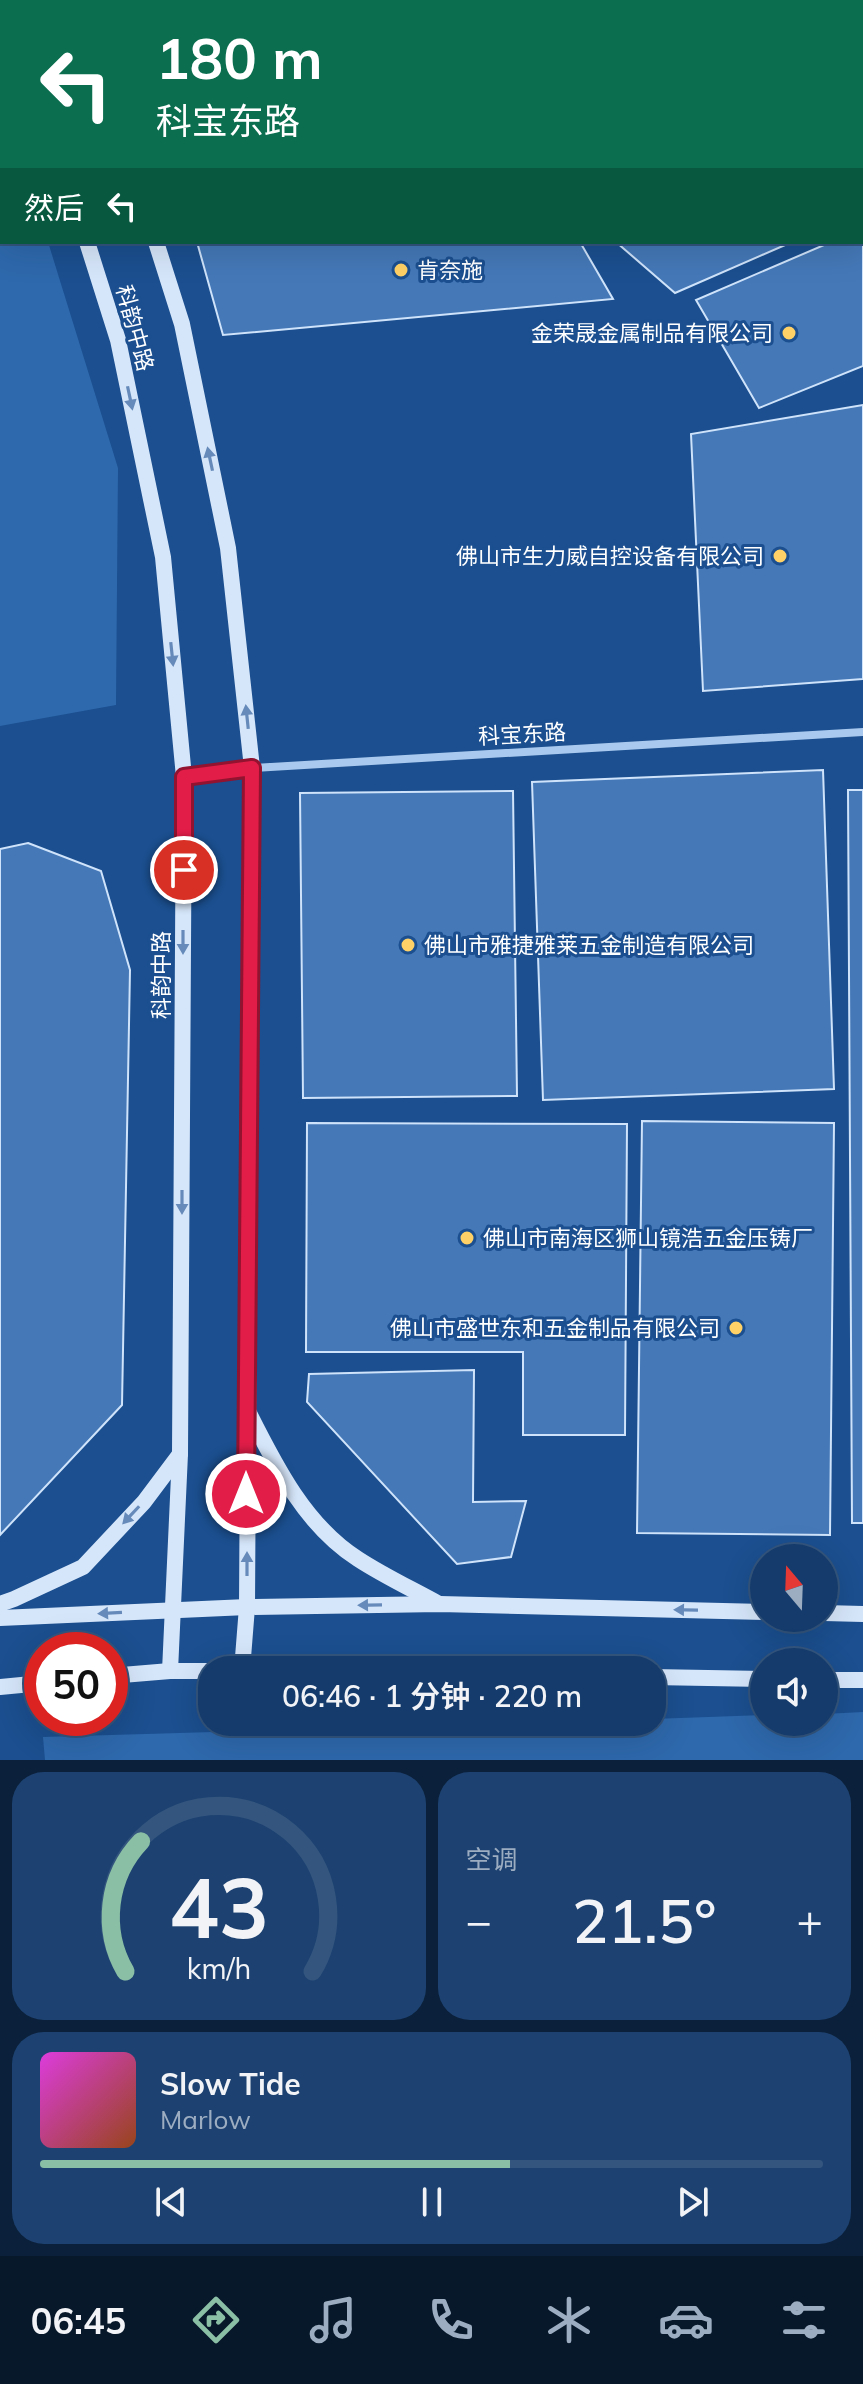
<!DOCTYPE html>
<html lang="zh">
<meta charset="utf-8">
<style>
body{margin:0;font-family:Mulish,"Noto Sans SC",sans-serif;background:#1d4271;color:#f1f3f6;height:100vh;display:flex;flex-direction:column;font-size:30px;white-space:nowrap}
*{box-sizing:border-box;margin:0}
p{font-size:26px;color:#9dadc1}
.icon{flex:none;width:44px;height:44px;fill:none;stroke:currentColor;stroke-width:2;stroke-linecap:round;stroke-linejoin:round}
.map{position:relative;height:1760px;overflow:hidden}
.drawer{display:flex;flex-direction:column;gap:12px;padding:12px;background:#0b203b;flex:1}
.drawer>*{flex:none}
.banner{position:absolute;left:0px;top:0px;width:864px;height:244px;box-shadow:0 8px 32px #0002,0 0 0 2px #33557e;background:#0b6e4f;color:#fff;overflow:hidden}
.needle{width:52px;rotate:341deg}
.controls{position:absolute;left:750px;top:1544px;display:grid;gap:16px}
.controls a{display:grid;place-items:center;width:88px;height:88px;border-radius:50%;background:#143b6b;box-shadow:0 8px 32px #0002,0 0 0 2px #33557e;font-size:40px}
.speed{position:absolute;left:24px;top:1632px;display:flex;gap:16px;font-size:40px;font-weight:700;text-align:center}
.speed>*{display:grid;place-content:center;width:104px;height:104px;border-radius:50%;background:#143b6b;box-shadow:0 8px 32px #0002,0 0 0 2px #33557e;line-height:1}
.speed .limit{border:12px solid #d22;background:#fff;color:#111}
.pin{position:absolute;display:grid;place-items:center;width:68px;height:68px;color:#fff;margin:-34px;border:4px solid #fff;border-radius:50%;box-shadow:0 2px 8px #0007}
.me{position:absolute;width:88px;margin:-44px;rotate:0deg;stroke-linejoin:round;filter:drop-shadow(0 0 6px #0008)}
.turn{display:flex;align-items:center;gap:28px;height:168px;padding:0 24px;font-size:36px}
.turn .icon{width:104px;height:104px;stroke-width:2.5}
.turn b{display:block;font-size:56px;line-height:68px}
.then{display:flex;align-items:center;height:76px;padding:0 24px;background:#0003;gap:16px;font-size:30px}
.big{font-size:60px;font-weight:600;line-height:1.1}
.drawer .tile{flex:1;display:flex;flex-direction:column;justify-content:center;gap:12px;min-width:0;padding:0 28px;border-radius:32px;background:#1d4271}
.drawer .dial{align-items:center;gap:0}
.dial svg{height:208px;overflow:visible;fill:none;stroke:#33557e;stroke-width:7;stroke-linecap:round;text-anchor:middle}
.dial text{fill:#f1f3f6;stroke:none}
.song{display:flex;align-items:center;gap:24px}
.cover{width:96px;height:96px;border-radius:12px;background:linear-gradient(135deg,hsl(300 70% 55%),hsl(20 70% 35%))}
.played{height:8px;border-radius:4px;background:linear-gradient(90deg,#8abfa5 60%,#33557e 60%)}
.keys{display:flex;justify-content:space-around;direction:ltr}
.heat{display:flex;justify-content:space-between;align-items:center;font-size:44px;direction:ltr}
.drawer .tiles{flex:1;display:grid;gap:12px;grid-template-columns:1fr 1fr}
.tile:last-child{grid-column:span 2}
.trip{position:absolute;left:198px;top:1656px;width:468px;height:80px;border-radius:32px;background:#143b6b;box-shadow:0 8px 32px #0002,0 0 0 2px #33557e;font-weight:600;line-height:80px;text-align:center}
.menu{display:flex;height:128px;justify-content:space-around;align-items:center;background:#08182b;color:#9dadc1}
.menu .icon{width:56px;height:56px}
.menu .current{color:#8abfa5}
.menu b{font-size:36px;color:#f1f3f6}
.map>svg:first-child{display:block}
.green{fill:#2e69ad}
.building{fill:#4478b7;stroke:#cfe3fa;stroke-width:2}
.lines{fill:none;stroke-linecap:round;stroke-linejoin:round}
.minor{stroke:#a9c9ee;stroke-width:8}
.secondary{stroke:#d6e6fa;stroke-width:16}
.oneway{fill:#668bba}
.route-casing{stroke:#92132f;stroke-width:20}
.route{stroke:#e11d48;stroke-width:14}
.poi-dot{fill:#ffd166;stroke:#1b4f8f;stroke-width:3}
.labels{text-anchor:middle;stroke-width:6;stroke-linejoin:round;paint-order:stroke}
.poi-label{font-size:22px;fill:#fff;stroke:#1b4f8f;text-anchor:start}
.street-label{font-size:22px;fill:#fff;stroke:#1b4f8f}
</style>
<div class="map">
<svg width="863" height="1760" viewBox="0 0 863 1760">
<rect width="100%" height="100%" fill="#1b4f8f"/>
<!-- green -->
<g class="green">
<polygon points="0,105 2,109 2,242 48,242 118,468 116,705 0,726"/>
<polygon points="863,1712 863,1760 45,1760 43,1737 549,1722 652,1722 652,1719 764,1715 764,1722 824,1722 824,1714"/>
</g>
<!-- building -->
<g class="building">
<polygon points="207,0 465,0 466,2 204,2"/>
<polygon points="492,0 863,0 863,211 862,2 494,2"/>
<polygon points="863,228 863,366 759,408 696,300 831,242 862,242"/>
<polygon points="197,242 580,242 613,299 223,335"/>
<polygon points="616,242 792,242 675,293"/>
<polygon points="863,405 863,679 703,691 691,434"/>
<polygon points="823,770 834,1089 543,1100 532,782"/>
<polygon points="848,790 863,790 863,1523 852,1523"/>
<polygon points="513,791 517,1096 303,1098 300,793"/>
<polygon points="28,843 101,871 130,970 122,1405 0,1535 0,849"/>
<polygon points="642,1121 834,1123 830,1535 637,1533"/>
<polygon points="307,1123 627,1124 625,1435 523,1435 523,1352 306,1352"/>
<polygon points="474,1370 473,1502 526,1501 511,1557 457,1564 307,1402 309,1374"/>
</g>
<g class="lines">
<!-- minor -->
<polyline class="minor" points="184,777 252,768 863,732"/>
<!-- secondary -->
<g class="secondary">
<polyline points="7,0 8,2"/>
<polyline points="77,0 78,2"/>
<polyline points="87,242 118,340 163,557 184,777 180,1454 170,1671"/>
<polyline points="156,242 182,324 228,548 252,768 247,1607 242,1670"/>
<path d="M249,1413C276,1467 306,1526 358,1559C384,1576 412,1589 439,1604"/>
<polyline points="0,1604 14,1599 83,1567 144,1502 180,1454"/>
<polyline points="824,1613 863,1614"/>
<polyline points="0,1618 247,1607 440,1604 764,1612"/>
<polyline points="110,1676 170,1671 212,1671"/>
<polyline points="652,1677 764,1679"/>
<polyline points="824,1680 863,1680"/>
<polyline points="0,1687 42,1683"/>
</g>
</g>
<!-- one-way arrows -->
<defs><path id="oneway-solid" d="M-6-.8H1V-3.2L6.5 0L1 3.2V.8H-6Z" transform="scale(2)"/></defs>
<g class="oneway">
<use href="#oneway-solid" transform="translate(130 398) rotate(78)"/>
<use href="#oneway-solid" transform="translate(210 459) rotate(-102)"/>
<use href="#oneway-solid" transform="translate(172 654) rotate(84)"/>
<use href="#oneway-solid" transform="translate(247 717) rotate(-96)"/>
<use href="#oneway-solid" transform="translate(183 942) rotate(90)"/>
<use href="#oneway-solid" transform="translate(182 1202) rotate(90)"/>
<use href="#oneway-solid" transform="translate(131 1515) rotate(133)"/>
<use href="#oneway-solid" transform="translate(247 1564) rotate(-90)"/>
<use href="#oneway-solid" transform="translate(370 1605) rotate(179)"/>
<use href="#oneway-solid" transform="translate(686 1610) rotate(-179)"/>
<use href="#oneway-solid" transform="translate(110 1613) rotate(177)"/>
</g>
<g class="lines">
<defs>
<polyline id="route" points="184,870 184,777 252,768 246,1494"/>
</defs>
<!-- route casing -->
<use href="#route" class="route-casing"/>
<!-- route -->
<use href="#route" class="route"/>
</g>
<!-- markers -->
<g class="poi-dot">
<circle cx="401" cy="270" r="8"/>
<circle cx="789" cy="333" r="8"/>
<circle cx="780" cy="556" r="8"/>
<circle cx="408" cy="945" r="8"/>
<circle cx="467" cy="1238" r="8"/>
<circle cx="736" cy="1328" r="8"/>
</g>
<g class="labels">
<!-- poi labels -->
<g class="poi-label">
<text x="417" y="278">肯奈施</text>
<text x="773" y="341" text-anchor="end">金荣晟金属制品有限公司</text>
<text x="764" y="564" text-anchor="end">佛山市生力威自控设备有限公司</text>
<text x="424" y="953">佛山市雅捷雅莱五金制造有限公司</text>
<text x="483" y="1246">佛山市南海区狮山镜浩五金压铸厂</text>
<text x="720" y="1336" text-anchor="end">佛山市盛世东和五金制品有限公司</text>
</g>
<!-- street labels -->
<g class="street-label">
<text transform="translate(135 328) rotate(75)" y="8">科韵中路</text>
<text transform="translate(522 734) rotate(-3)" y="8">科宝东路</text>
<text transform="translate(161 975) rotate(-90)" y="8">科韵中路</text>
</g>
</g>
</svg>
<div class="controls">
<a><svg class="needle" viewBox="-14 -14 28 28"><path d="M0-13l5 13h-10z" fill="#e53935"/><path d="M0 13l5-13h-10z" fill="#9dadc1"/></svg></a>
<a><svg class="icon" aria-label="sound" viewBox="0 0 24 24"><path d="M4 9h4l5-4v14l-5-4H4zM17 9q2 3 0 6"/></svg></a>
</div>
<div class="speed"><div class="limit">50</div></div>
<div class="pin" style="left:184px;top:870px;background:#d93025"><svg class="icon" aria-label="arrive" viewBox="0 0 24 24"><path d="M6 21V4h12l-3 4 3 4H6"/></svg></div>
<svg class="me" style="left:246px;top:1494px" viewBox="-20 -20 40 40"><circle r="17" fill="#e11d48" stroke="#fff" stroke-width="3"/><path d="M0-11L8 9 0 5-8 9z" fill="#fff"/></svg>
<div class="trip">06:46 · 1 分钟 · 220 m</div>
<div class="banner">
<div class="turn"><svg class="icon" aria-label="left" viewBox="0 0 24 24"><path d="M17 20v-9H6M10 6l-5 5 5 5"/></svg><div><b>180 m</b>科宝东路</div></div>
<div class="then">然后<svg class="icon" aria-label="left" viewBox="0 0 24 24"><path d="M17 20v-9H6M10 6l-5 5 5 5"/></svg></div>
</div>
</div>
<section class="drawer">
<div class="tiles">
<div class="tile dial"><svg viewBox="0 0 100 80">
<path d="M14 69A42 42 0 1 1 86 69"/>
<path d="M14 69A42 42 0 0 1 20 19" stroke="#8abfa5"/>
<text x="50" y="56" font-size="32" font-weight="700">43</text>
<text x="50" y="72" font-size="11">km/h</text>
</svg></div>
<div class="tile"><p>空调</p>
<div class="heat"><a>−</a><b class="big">21.5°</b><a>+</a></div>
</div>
<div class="tile">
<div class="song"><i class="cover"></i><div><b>Slow Tide</b><p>Marlow</p></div></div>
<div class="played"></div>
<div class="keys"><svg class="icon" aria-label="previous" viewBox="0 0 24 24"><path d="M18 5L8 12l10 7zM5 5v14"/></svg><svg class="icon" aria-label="pause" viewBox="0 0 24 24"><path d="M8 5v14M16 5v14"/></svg><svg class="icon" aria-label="next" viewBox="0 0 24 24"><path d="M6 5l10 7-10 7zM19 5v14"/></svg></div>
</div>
</div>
</section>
<nav class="menu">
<b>06:45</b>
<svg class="icon current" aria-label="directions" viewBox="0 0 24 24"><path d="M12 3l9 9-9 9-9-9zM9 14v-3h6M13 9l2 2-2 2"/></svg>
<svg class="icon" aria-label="music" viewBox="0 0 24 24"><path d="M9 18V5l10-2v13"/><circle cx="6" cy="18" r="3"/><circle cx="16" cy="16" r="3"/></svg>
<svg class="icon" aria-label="phone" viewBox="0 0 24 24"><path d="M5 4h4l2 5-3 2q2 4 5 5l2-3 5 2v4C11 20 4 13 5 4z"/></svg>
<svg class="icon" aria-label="climate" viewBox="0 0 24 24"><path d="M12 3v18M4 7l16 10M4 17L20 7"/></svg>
<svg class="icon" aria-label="car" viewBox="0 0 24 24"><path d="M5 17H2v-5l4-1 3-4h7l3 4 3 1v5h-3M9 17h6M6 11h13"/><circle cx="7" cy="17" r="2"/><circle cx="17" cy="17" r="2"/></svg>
<svg class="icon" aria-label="filters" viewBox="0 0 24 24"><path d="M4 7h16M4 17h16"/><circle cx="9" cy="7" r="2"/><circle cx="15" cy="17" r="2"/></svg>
</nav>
